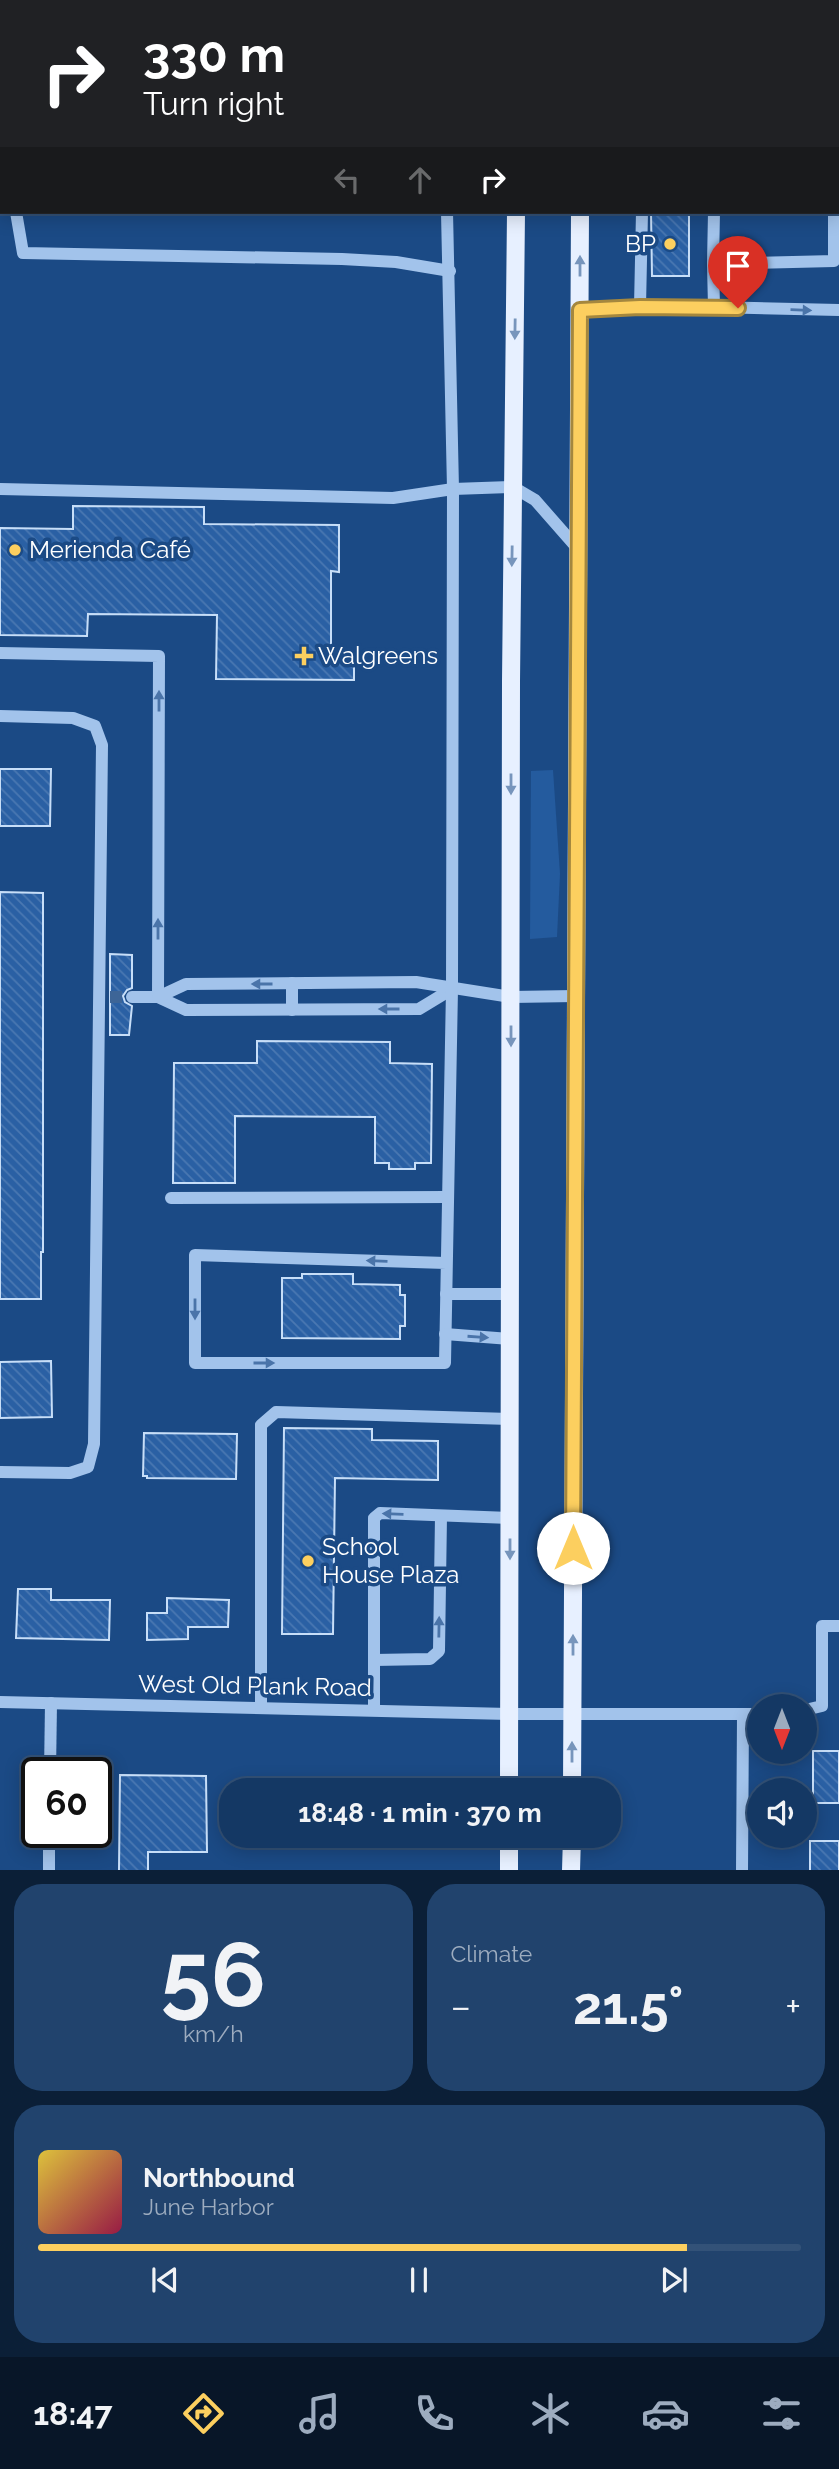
<!DOCTYPE html>
<meta charset="utf-8">
<style>
body{margin:0;font-family:Raleway,sans-serif;background:#21436d;color:#f1f3f6;height:100vh;display:flex;flex-direction:column;font-size:26px;white-space:nowrap}
*{box-sizing:border-box;margin:0}
p{font-size:23px;color:#9dacbf}
.icon{flex:none;width:38px;height:38px;fill:none;stroke:currentColor;stroke-width:2;stroke-linecap:round;stroke-linejoin:round}
.map{position:relative;height:1870px;overflow:hidden}
.panel{display:flex;flex-direction:column;gap:14px;padding:14px;background:#0b1f37;flex:1}
.panel>*{flex:none}
.guide{position:absolute;left:0px;top:0px;width:840px;height:214px;box-shadow:0 4px 18px #0003,0 0 0 2px #335278;background:#202124;color:#fff;overflow:hidden}
.needle{width:46px;rotate:180deg}
.fabs{position:absolute;left:747px;top:1694px;display:grid;gap:14px}
.fabs a{display:grid;place-items:center;width:70px;height:70px;border-radius:50%;background:#143864;box-shadow:0 4px 18px #0003,0 0 0 2px #335278;font-size:35px}
.speed{position:absolute;left:21px;top:1757px;display:flex;gap:14px;font-size:35px;font-weight:700;text-align:center}
.speed>*{display:grid;place-content:center;width:91px;height:91px;border-radius:50%;background:#143864;box-shadow:0 4px 18px #0003,0 0 0 2px #335278;line-height:1}
.speed .limit{border:4px solid #111;border-radius:10px;background:#fff;color:#111}
.pin{position:absolute;display:grid;place-items:center;width:60px;height:60px;color:#fff;margin:-72px -30px;border-radius:50% 50% 50% 0;rotate:-45deg;box-shadow:0 0 7px #0007}
.pin .icon{rotate:45deg}
.me{position:absolute;width:77px;margin:-38px;rotate:0deg;stroke-linejoin:round;filter:drop-shadow(0 0 5px #0008)}
.turn{display:flex;align-items:center;gap:24px;height:147px;padding:0 28px;font-size:32px}
.turn .icon{width:91px;height:91px;stroke-width:2.5}
.turn b{display:block;font-size:49px;line-height:60px}
.lanes{display:flex;align-items:center;height:66px;padding:0 28px;background:#0003;justify-content:center;gap:35px;direction:ltr}
.lanes .off{opacity:.35}
.big{font-size:52px;font-weight:700;line-height:1.1}
.panel .card{flex:1;display:flex;flex-direction:column;justify-content:center;gap:10px;min-width:0;padding:0 24px;border-radius:28px;background:#21436d}
.panel .dial{align-items:center;gap:0}
.dial b{font-size:91px;line-height:1}
.song{display:flex;align-items:center;gap:21px}
.cover{width:84px;height:84px;border-radius:10px;background:linear-gradient(135deg,hsl(50 70% 55%),hsl(340 70% 35%))}
.played{height:7px;border-radius:4px;background:linear-gradient(90deg,#fccf5f 85%,#335278 85%)}
.keys{display:flex;justify-content:space-around;direction:ltr}
.heat{display:flex;justify-content:space-between;align-items:center;font-size:38px;direction:ltr}
.panel .tiles{flex:1;display:grid;gap:14px;grid-template-columns:1fr 1fr}
.card:last-child{grid-column:span 2}
.trip{position:absolute;left:219px;top:1778px;width:402px;height:70px;border-radius:28px;background:#143864;box-shadow:0 4px 18px #0003,0 0 0 2px #335278;font-weight:700;line-height:70px;text-align:center}
.tab-bar{display:flex;height:112px;justify-content:space-around;align-items:center;background:#081628;color:#9dacbf}
.tab-bar .icon{width:49px;height:49px}
.tab-bar .selected{color:#fccf5f}
.tab-bar b{font-size:32px;color:#f1f3f6}
.map>svg:first-child{display:block}
.green{fill:#245b9e}
.building{fill:url(#building-back-hatch);stroke:#c7def8;stroke-width:2}
.lines{fill:none;stroke-linecap:round;stroke-linejoin:round}
.minor-tunnel{stroke:#3d6597;stroke-width:12;stroke-dasharray:12 6;stroke-linecap:butt}
.minor{stroke:#a2c3eb;stroke-width:12}
.major{stroke:#e7f0ff;stroke-width:18}
.oneway{fill:#7795bc}
.oneway2{fill:#4a74a9}
.route-casing{stroke:#a4873e;stroke-width:18}
.route{stroke:#fccf5f;stroke-width:12}
.poi-dot{fill:#fccf5f;stroke:#1b4a85;stroke-width:2.5}
.labels{text-anchor:middle;stroke-width:7;stroke-linejoin:round;paint-order:stroke}
.poi-label{font-size:24px;fill:#fff;stroke:#1b4a85;text-anchor:start}
.street-label{font-size:24px;fill:#fff;stroke:#1b4a85}
</style>
<div class="map">
<svg width="839" height="1871" viewBox="0 0 839 1871">
<defs>
<pattern id="building-back-hatch" width="6" height="6" patternUnits="userSpaceOnUse" patternTransform="scale(1.75)"><rect width="6" height="6" fill="#2a60a4"/><path d="M-1 5l2 2M0 0l6 6M5-1l2 2" fill="none" stroke="#4a78b2"/></pattern>
</defs>
<rect width="100%" height="100%" fill="#1b4a85"/>
<!-- green -->
<polygon class="green" points="553,770 560,874 557,937 530,939 531,771"/>
<!-- building -->
<g class="building">
<polygon points="651,212 689,212 689,276 652,276"/>
<polygon points="73,506 204,507 204,524 339,525 339,572 331,571 331,657 354,657 354,680 216,679 217,615 88,614 87,636 0,635 0,528 73,529"/>
<polygon points="0,769 51,769 50,826 0,826"/>
<polygon points="0,892 43,893 43,1252 41,1252 41,1299 0,1299"/>
<polygon points="110,954 132,955 132,988 127,990 123,996 125,1002 132,1006 129,1035 110,1035"/>
<polygon points="257,1041 390,1042 390,1063 432,1064 431,1163 415,1163 415,1169 389,1169 389,1163 375,1163 375,1117 235,1116 235,1183 173,1183 174,1063 257,1063"/>
<polygon points="302,1274 353,1274 353,1284 400,1285 400,1295 405,1295 405,1326 400,1326 400,1339 282,1338 282,1278 302,1278"/>
<polygon points="51,1361 52,1417 0,1418 0,1362"/>
<polygon points="284,1428 372,1429 372,1440 438,1441 438,1480 335,1478 333,1634 282,1634"/>
<polygon points="144,1433 237,1434 236,1479 147,1478 147,1476 143,1476"/>
<polygon points="18,1589 51,1589 51,1600 110,1600 109,1640 16,1638"/>
<polygon points="167,1598 229,1600 228,1627 188,1627 188,1639 147,1640 147,1613 167,1613"/>
<rect x="813" y="1751" width="26" height="52"/>
<polygon points="120,1775 206,1776 207,1852 148,1852 148,1871 119,1871"/>
<rect x="810" y="1841" width="29" height="30"/>
</g>
<g class="lines">
<!-- minor-tunnel -->
<polyline class="minor-tunnel" points="110,997 132,997"/>
<!-- minor -->
<g class="minor">
<polyline points="0,129 2,129"/>
<polyline points="16,212 23,253 342,259 396,262 450,271"/>
<polyline points="713,264 714,212"/>
<polyline points="640,307 642,212"/>
<polyline points="714,307 839,310"/>
<polyline points="580,310 714,307 713,264 834,261 834,212"/>
<polyline points="0,489 393,498 453,489 513,487 535,500 578,549"/>
<polyline points="0,653 159,656 158,997"/>
<polyline points="0,716 73,718 95,726 102,745 94,1444 88,1467 70,1473 0,1472"/>
<polyline points="292,983 292,1010"/>
<polyline points="132,997 158,997 186,1010 419,1009 452,989"/>
<polyline points="158,997 186,984 416,982 511,997 576,996"/>
<polyline points="171,1198 447,1197"/>
<polyline points="446,1263 195,1255 195,1363 445,1363 452,989 453,489 447,212"/>
<polyline points="446,1294 510,1294"/>
<polyline points="445,1334 510,1339"/>
<polyline points="374,1660 430,1659 439,1651 441,1516"/>
<polyline points="0,1702 509,1714 760,1714"/>
<polyline points="261,1708 261,1425 276,1412 510,1419"/>
<polyline points="374,1710 374,1518 380,1513 510,1518"/>
<polyline points="805,1710 822,1706 822,1626 839,1626"/>
<polyline points="50,1773 51,1703"/>
<polyline points="49,1871 49,1832"/>
<polyline points="742,1871 743,1716"/>
</g>
<!-- major -->
<g class="major">
<polyline points="580,0 580,2"/>
<polyline points="131,2 171,0"/>
<polyline points="519,2 519,0"/>
<polyline points="0,10 2,10"/>
<polyline points="838,45 839,45"/>
<polyline points="0,59 2,59"/>
<polyline points="509,1790 511,682 516,212"/>
<polyline points="572,1790 580,212"/>
<polyline points="509,1871 509,1836"/>
<polyline points="571,1871 572,1836"/>
</g>
</g>
<!-- one-way arrows -->
<defs><path id="oneway-solid" d="M-6-.8H1V-3.2L6.5 0L1 3.2V.8H-6Z" transform="scale(1.75)"/></defs>
<g class="oneway">
<use href="#oneway-solid" transform="translate(580 266) rotate(-90)"/>
<use href="#oneway-solid" transform="translate(515 329) rotate(91)"/>
<use href="#oneway-solid" transform="translate(512 556) rotate(91)"/>
<use href="#oneway-solid" transform="translate(511 784) rotate(90)"/>
<use href="#oneway-solid" transform="translate(511 1036) rotate(90)"/>
<use href="#oneway-solid" transform="translate(510 1549) rotate(90)"/>
<use href="#oneway-solid" transform="translate(573 1645) rotate(-90)"/>
<use href="#oneway-solid" transform="translate(572 1752) rotate(-90)"/>
</g>
<g class="oneway2">
<use href="#oneway-solid" transform="translate(801 310) rotate(2)"/>
<use href="#oneway-solid" transform="translate(159 701) rotate(-90)"/>
<use href="#oneway-solid" transform="translate(158 929) rotate(-90)"/>
<use href="#oneway-solid" transform="translate(262 984) rotate(180)"/>
<use href="#oneway-solid" transform="translate(389 1009) rotate(180)"/>
<use href="#oneway-solid" transform="translate(377 1261) rotate(-178)"/>
<use href="#oneway-solid" transform="translate(195 1309) rotate(90)"/>
<use href="#oneway-solid" transform="translate(478 1337) rotate(4)"/>
<use href="#oneway-solid" transform="translate(264 1363)"/>
<use href="#oneway-solid" transform="translate(393 1514) rotate(-178)"/>
<use href="#oneway-solid" transform="translate(439 1627) rotate(-89)"/>
</g>
<g class="lines">
<defs>
<polyline id="route" points="573,1548 580,310 640,307 738,308"/>
</defs>
<!-- route casing -->
<use href="#route" class="route-casing"/>
<!-- route -->
<use href="#route" class="route"/>
</g>
<!-- markers -->
<g class="poi-dot">
<circle cx="670" cy="244" r="7"/>
<circle cx="15" cy="550" r="7"/>
<path d="M300.5 645.5h7v7h7v7h-7v7h-7v-7h-7v-7h7z"/>
<circle cx="308" cy="1561" r="7"/>
</g>
<g class="labels">
<!-- poi labels -->
<g class="poi-label">
<text x="656" y="252" text-anchor="end">BP</text>
<text x="29" y="558">Merienda Café</text>
<text x="318" y="664">Walgreens</text>
<text x="322" y="1555">School<tspan x="322" dy="28">House Plaza</tspan></text>
</g>
<!-- street labels -->
<g class="street-label">
<text transform="translate(255 1686) rotate(1)" y="8">West Old Plank Road</text>
</g>
</g>
</svg>
<div class="fabs">
<a><svg class="needle" viewBox="-14 -14 28 28"><path d="M0-13l5 13h-10z" fill="#e53935"/><path d="M0 13l5-13h-10z" fill="#9dacbf"/></svg></a>
<a><svg class="icon" aria-label="sound" viewBox="0 0 24 24"><path d="M4 9h4l5-4v14l-5-4H4zM17 9q2 3 0 6"/></svg></a>
</div>
<div class="speed"><div class="limit">60</div></div>
<div class="pin" style="left:738px;top:308px;background:#d93025"><svg class="icon" aria-label="arrive" viewBox="0 0 24 24"><path d="M6 21V4h12l-3 4 3 4H6"/></svg></div>
<svg class="me" style="left:573px;top:1548px" viewBox="-20 -20 40 40"><circle r="19" fill="#fff"/><path d="M0-13L10 11 0 6-10 11z" fill="#fccf5f"/></svg>
<div class="trip">18:48 · 1 min · 370 m</div>
<div class="guide">
<div class="turn"><svg class="icon" aria-label="right" viewBox="0 0 24 24"><path d="M7 20v-9h11M14 6l5 5-5 5"/></svg><div><b>330 m</b>Turn right</div></div>
<div class="lanes"><svg class="icon off" aria-label="left" viewBox="0 0 24 24"><path d="M17 20v-9H6M10 6l-5 5 5 5"/></svg><svg class="icon off" aria-label="ahead" viewBox="0 0 24 24"><path d="M12 20V5M6 11l6-6 6 6"/></svg><svg class="icon" aria-label="right" viewBox="0 0 24 24"><path d="M7 20v-9h11M14 6l5 5-5 5"/></svg></div>
</div>
</div>
<section class="panel">
<div class="tiles">
<div class="card dial"><b>56</b><p>km/h</p></div>
<div class="card"><p>Climate</p>
<div class="heat"><a>−</a><b class="big">21.5°</b><a>+</a></div>
</div>
<div class="card">
<div class="song"><i class="cover"></i><div><b>Northbound</b><p>June Harbor</p></div></div>
<div class="played"></div>
<div class="keys"><svg class="icon" aria-label="previous" viewBox="0 0 24 24"><path d="M18 5L8 12l10 7zM5 5v14"/></svg><svg class="icon" aria-label="pause" viewBox="0 0 24 24"><path d="M8 5v14M16 5v14"/></svg><svg class="icon" aria-label="next" viewBox="0 0 24 24"><path d="M6 5l10 7-10 7zM19 5v14"/></svg></div>
</div>
</div>
</section>
<nav class="tab-bar">
<b>18:47</b>
<svg class="icon selected" aria-label="directions" viewBox="0 0 24 24"><path d="M12 3l9 9-9 9-9-9zM9 14v-3h6M13 9l2 2-2 2"/></svg>
<svg class="icon" aria-label="music" viewBox="0 0 24 24"><path d="M9 18V5l10-2v13"/><circle cx="6" cy="18" r="3"/><circle cx="16" cy="16" r="3"/></svg>
<svg class="icon" aria-label="phone" viewBox="0 0 24 24"><path d="M5 4h4l2 5-3 2q2 4 5 5l2-3 5 2v4C11 20 4 13 5 4z"/></svg>
<svg class="icon" aria-label="climate" viewBox="0 0 24 24"><path d="M12 3v18M4 7l16 10M4 17L20 7"/></svg>
<svg class="icon" aria-label="car" viewBox="0 0 24 24"><path d="M5 17H2v-5l4-1 3-4h7l3 4 3 1v5h-3M9 17h6M6 11h13"/><circle cx="7" cy="17" r="2"/><circle cx="17" cy="17" r="2"/></svg>
<svg class="icon" aria-label="filters" viewBox="0 0 24 24"><path d="M4 7h16M4 17h16"/><circle cx="9" cy="7" r="2"/><circle cx="15" cy="17" r="2"/></svg>
</nav>
